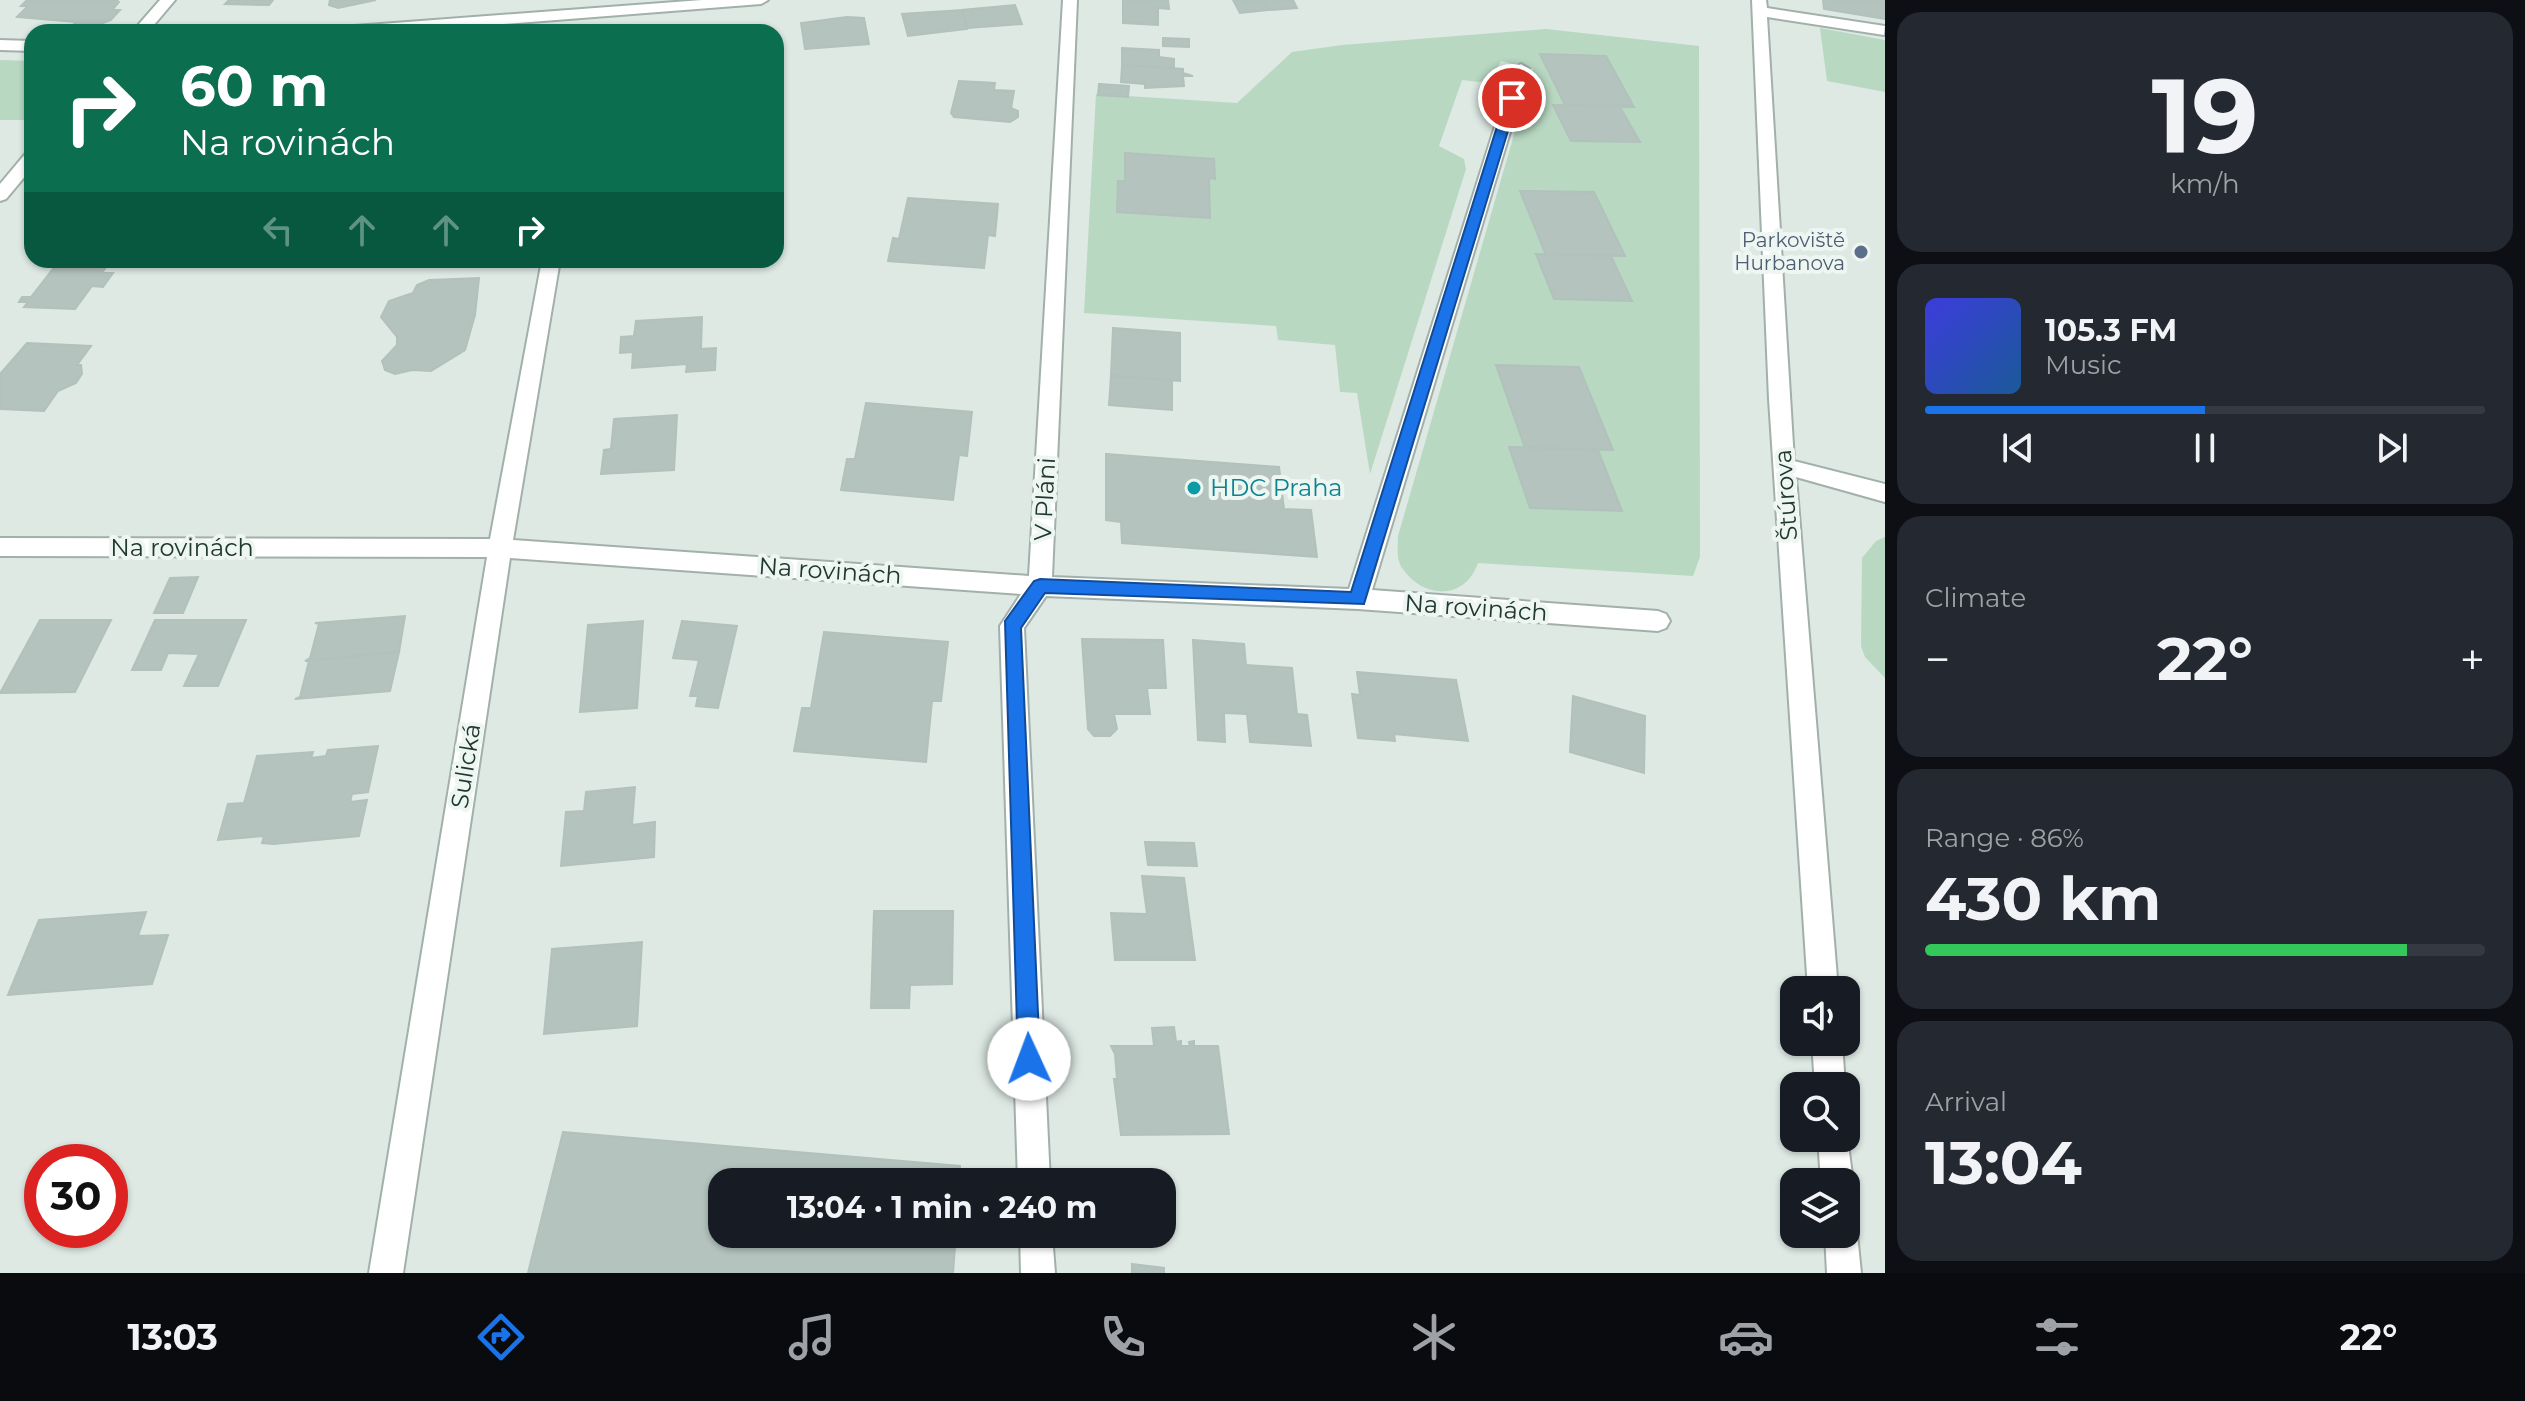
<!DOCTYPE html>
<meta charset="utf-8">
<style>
body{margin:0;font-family:Montserrat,sans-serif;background:#242831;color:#f1f3f6;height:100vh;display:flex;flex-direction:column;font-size:30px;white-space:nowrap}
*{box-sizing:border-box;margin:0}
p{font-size:26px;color:#9ea1a6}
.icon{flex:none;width:44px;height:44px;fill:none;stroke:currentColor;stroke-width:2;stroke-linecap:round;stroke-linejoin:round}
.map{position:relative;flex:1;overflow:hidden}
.details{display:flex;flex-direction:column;gap:12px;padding:12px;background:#0d0f14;width:640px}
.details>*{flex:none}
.banner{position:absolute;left:24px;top:24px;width:760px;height:244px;border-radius:24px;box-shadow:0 2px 6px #0004;background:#0b6e4f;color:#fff;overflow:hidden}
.tools{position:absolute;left:1780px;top:976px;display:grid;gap:16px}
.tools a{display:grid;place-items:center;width:80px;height:80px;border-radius:16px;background:#171b24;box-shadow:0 2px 6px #0004;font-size:40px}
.speed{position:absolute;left:24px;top:1144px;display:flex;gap:16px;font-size:40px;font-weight:700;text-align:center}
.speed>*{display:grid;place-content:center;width:104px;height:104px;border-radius:50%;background:#171b24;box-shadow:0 2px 6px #0004;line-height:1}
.speed .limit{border:12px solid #d22;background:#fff;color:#111}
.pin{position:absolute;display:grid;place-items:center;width:68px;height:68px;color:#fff;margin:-34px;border:4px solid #fff;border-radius:50%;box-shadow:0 2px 8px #0007}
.me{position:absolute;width:88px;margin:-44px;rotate:358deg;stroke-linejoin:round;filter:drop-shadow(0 0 6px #0008)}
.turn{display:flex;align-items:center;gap:28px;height:168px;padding:0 24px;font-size:36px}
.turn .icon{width:104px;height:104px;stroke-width:2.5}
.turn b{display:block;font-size:56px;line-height:68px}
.lanes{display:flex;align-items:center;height:76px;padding:0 24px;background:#0003;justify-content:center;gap:40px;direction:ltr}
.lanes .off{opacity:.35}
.big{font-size:60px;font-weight:700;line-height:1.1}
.details .card{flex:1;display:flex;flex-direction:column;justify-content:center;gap:12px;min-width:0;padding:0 28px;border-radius:24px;background:#242831}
.details .dial{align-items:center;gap:0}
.dial b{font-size:104px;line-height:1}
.song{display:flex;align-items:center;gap:24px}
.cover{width:96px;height:96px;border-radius:12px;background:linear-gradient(135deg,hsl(240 70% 55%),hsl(210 70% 35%))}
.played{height:8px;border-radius:4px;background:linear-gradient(90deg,#1a73e8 50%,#363941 50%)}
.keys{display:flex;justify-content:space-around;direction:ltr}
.heat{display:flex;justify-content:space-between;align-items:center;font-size:44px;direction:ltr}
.charge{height:12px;border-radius:6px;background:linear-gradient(90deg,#34c759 86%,#363941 0)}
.trip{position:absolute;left:708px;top:1168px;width:468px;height:80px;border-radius:24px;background:#171b24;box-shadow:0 2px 6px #0004;font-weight:700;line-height:80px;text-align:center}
.menu{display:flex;height:128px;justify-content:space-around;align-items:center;background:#090b0e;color:#9ea1a6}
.menu .icon{width:56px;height:56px}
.menu .current{color:#1a73e8}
.menu b{font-size:36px;color:#f1f3f6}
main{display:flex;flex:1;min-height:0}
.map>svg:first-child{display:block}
.green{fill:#b8d8c2;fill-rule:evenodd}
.building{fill:#b4c3bd;stroke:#b1c1bb;stroke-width:2}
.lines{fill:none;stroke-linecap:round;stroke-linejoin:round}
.minor-casing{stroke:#a2b0ab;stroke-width:4}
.minor{fill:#fff;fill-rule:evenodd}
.route{fill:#1a73e8;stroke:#114b97;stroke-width:2}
.service-dot{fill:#5c6f8a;stroke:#eef6f2;stroke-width:3}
.culture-dot{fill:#0f9aa8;stroke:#eef6f2;stroke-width:3}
.labels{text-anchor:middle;stroke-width:8;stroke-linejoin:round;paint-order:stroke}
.far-service-label{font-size:20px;fill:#4e5e75;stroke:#eef6f2;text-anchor:end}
.culture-label{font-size:24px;fill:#0d838f;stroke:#eef6f2;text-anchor:start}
.street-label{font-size:24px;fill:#213731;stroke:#eef6f2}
</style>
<main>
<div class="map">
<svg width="1885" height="1273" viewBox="0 0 1885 1273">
<rect width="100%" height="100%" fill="#dee9e4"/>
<!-- green -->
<g class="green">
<polygon points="1820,28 1885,40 1885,92 1827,81"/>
<path d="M1546,29L1699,46L1700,557L1693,576L1478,563C1465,601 1423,599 1402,568C1396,559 1398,547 1398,536L1533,69L1501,61L1492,79L1479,82L1462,80L1439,146L1464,159L1466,169L1370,474L1357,393L1340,392L1335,345L1278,340L1276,326L1084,313L1096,94L1237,103L1292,52L1342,45ZM1540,55L1606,56L1634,106L1620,107L1640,142L1571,141L1553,105H1565ZM1125,154L1214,179L1209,178L1210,218L1118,212L1125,181ZM1520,191L1594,193L1624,255L1611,256L1632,301L1554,299L1536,255H1546ZM1525,447L1613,450H1598L1622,510L1531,508L1509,448Z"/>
<polygon points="0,60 32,61 31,120 0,120"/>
<polygon points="1885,537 1885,678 1865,657 1861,646 1862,558 1876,541"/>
</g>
<!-- building -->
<g class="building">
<polygon points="27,0 116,0 119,2 112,10 120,10 111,20 90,28 71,27 76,22 17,17 28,6 21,6"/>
<polygon points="229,0 273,0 269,5 225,4"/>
<polygon points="330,0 376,0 338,8 329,5"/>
<polygon points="1123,0 1168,0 1169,9 1158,8 1158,25 1123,23"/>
<polygon points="1233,0 1263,0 1269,10 1240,13"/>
<polygon points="1263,0 1293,0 1297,8 1269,10"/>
<polygon points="1823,0 1885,0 1885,19 1824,9"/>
<polygon points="1015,5 1022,24 968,28 962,10"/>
<polygon points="962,10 967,29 908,36 902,14"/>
<polygon points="847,17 864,18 869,44 805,49 801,23"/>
<polygon points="1163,38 1189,39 1189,47 1163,46"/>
<polygon points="1122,48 1159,50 1159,57 1174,59 1174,68 1122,65"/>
<polygon points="1540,54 1606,56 1634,107 1565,105"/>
<polygon points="1122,65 1183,69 1183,73 1193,76 1183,76 1184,86 1145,88 1145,84 1121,82"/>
<polygon points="959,81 995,83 994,90 1014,91 1011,108 1018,111 1018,117 1010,122 954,117 951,113"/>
<polygon points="1099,84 1129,86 1128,97 1098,95"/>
<polygon points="1553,105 1628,106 1620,107 1640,142 1571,141"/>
<polygon points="1125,153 1214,159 1215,179 1209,178 1210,218 1117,212 1118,181 1125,181"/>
<polygon points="1520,191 1594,192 1625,256 1546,255"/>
<polygon points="908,198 998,204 995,236 988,235 984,268 888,261 893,238 899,239"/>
<polygon points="1536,254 1611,256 1632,301 1554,299"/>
<polygon points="56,265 106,267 102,273 113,273 103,287 92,286 75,309 24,307 28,302 19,302 22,297 31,297"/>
<polygon points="479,278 475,315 465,350 431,371 412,370 395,374 385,370 382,361 397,345 397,337 381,317 389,301 413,293 417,285 429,280"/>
<polygon points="702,317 701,349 716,348 715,370 686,372 687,364 632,368 633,352 620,353 621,337 634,336 636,321"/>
<polygon points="1113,328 1180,333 1180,381 1111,376"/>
<polygon points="27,343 91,346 77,365 81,365 82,374 76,383 58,391 44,411 0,409 0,374"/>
<polygon points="1496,365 1579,367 1613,450 1525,448"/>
<polygon points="1111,376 1172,380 1172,410 1109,405"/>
<polygon points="866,403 972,412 967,456 959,455 953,500 841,490 847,459 855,459"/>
<polygon points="677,415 674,470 601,474 604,450 611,449 614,419"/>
<polygon points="1509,447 1598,450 1622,511 1530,508"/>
<polygon points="1106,454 1279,467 1284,509 1311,510 1317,557 1122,543 1121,522 1106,520"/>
<polygon points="198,577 183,613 154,613 170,578"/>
<polygon points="405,616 399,652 305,661 310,658 319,624 315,623"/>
<polygon points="40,620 111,620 75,692 0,693"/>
<polygon points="155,620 246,620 218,686 184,686 199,654 168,653 161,670 132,670"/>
<polygon points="643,621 637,708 580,712 588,625"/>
<polygon points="682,621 737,626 718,708 696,706 698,696 690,696 699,660 673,658"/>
<polygon points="824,632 948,642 941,701 932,701 926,762 794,751 802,708 811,708"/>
<polygon points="1082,639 1163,640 1166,688 1147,688 1150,714 1114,714 1117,729 1110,736 1094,736 1088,729"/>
<polygon points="1193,640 1244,644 1246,665 1292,668 1297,714 1307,715 1311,746 1250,742 1247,714 1224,713 1225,742 1198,740"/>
<polygon points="399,652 390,691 295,699 300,697 309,661 305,661"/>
<polygon points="1357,672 1456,680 1468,741 1394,734 1395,741 1358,738 1352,694 1360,695"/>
<polygon points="1573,696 1645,716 1644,773 1570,752"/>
<polygon points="378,746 368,792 352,794 350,802 367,800 359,836 274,844 262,843 264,836 218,840 228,804 244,803 257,756 313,752 311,758 326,756 328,750"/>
<polygon points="635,787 632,825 655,822 654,857 561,866 566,812 584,811 586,792"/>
<polygon points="1145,842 1194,843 1197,866 1148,865"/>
<polygon points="1142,876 1184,878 1195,960 1115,960 1111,913 1147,914"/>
<polygon points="874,911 953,911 952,984 910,985 909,1008 871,1008"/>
<polygon points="146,912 138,936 168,935 152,984 8,995 39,920"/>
<polygon points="642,942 637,1026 544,1034 552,949"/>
<polygon points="1174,1027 1176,1042 1181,1041 1181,1046 1190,1046 1189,1042 1194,1041 1194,1046 1218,1046 1229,1134 1121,1135 1114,1079 1117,1079 1115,1054 1111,1046 1154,1046 1152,1028"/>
<polygon points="563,1132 960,1166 959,1182 722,1182 722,1234 956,1234 953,1273 528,1273"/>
<polygon points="1132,1264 1164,1268 1164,1273 1132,1273"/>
</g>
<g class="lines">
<defs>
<g id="minor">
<polygon points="160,0 175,0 148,32 132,32"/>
<polygon points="702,0 768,0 761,4 401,32 333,32 341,27"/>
<polygon points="1063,0 1077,0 1052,577 1349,589 1513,69 1521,64 1529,69 1372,590 1658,611 1666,614 1670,621 1666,628 1658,631 1358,609 1046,596 1024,628 1050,1182 1018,1182 1000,626 1021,594 510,558 403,1273 369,1273 487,557 0,556 0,538 490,539 542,260 560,260 513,540 1029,576"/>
<polygon points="1752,0 1766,0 1767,8 1885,26 1884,35 1767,17 1794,461 1885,484 1885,502 1796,477 1838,990 1808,990 1769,399"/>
<polygon points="0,40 32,41 32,51 0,50"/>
<polygon points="32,152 32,168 6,199 0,201 0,184 26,153"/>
<polygon points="1812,1042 1842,1042 1845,1086 1815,1086"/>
<polygon points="1846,1129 1853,1182 1846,1194 1846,1182 1821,1182 1818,1138 1846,1138"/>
<polygon points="1846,1220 1853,1222 1857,1234 1861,1273 1827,1273 1825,1234 1846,1234"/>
<polygon points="1020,1234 1052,1234 1055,1273 1021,1273"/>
</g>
</defs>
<!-- minor casing -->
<use href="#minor" class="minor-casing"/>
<!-- minor -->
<use href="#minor" class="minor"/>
</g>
<!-- route -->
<polygon class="route" points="1512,94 1518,98 1364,604 1045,593 1021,628 1040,1059 1037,1067 1029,1070 1021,1067 1018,1059 1005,621 1034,581 1040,579 1351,592 1506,98"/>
<!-- markers -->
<circle class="service-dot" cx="1861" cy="252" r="8"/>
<circle class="culture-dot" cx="1194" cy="488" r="8"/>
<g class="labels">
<!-- far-service labels -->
<g class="far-service-label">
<text x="1845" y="247">Parkoviště<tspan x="1845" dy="23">Hurbanova</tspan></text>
</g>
<!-- culture labels -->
<g class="culture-label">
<text x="1210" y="496">HDC Praha</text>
</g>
<!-- street labels -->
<g class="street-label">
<text transform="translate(1786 495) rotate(-94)" y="8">Štúrova</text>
<text transform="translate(1045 499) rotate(-87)" y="8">V Pláni</text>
<text x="182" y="556">Na rovinách</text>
<text transform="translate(830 571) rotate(4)" y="8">Na rovinách</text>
<text transform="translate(1476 608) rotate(4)" y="8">Na rovinách</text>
<text transform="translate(466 766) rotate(-81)" y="8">Sulická</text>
</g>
</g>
</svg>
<div class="tools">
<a><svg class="icon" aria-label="sound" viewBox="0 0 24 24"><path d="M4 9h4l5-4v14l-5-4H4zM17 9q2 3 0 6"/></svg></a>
<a><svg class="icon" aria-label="search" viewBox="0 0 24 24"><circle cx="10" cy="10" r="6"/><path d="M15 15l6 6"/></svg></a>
<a><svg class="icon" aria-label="layers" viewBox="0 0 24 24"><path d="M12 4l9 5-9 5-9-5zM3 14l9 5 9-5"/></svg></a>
</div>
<div class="speed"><div class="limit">30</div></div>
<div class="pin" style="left:1512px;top:98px;background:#d93025"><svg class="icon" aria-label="arrive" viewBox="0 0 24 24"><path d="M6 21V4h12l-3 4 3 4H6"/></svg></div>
<svg class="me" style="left:1029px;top:1059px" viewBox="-20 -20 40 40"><circle r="19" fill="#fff"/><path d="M0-13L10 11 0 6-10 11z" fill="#1a73e8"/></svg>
<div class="trip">13:04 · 1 min · 240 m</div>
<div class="banner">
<div class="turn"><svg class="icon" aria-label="right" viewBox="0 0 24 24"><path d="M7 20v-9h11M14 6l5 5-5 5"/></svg><div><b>60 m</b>Na rovinách</div></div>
<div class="lanes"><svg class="icon off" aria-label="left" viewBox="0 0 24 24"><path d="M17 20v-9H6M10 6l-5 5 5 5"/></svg><svg class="icon off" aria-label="ahead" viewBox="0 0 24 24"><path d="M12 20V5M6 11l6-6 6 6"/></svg><svg class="icon off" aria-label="ahead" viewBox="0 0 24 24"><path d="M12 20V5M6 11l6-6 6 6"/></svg><svg class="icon" aria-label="right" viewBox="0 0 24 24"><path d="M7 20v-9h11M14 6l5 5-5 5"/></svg></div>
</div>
</div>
<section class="details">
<div class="card dial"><b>19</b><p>km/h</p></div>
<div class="card">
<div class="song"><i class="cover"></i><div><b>105.3 FM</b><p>Music</p></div></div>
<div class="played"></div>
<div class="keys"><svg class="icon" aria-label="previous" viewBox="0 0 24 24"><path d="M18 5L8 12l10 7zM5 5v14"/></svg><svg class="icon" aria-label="pause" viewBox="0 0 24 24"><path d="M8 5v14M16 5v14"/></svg><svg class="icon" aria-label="next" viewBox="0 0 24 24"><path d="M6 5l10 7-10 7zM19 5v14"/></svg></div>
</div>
<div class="card"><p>Climate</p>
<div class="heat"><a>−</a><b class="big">22°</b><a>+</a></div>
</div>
<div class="card"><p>Range · 86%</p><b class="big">430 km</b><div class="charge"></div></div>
<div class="card"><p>Arrival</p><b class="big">13:04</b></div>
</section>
</main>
<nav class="menu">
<b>13:03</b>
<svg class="icon current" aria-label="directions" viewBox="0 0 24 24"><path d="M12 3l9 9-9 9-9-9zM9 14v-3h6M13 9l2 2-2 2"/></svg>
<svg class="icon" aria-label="music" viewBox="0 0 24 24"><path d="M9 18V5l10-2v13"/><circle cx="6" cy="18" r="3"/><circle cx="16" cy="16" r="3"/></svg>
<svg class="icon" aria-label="phone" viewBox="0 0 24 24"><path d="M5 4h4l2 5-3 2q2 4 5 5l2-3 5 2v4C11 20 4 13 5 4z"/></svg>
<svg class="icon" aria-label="climate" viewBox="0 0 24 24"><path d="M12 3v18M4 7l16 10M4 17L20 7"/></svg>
<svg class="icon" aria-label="car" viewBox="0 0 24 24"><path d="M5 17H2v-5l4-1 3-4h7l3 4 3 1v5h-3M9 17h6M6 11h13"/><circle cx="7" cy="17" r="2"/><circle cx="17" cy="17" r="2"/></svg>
<svg class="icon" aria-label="filters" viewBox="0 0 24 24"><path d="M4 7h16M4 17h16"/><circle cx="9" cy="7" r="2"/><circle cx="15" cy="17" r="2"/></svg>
<b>22°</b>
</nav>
